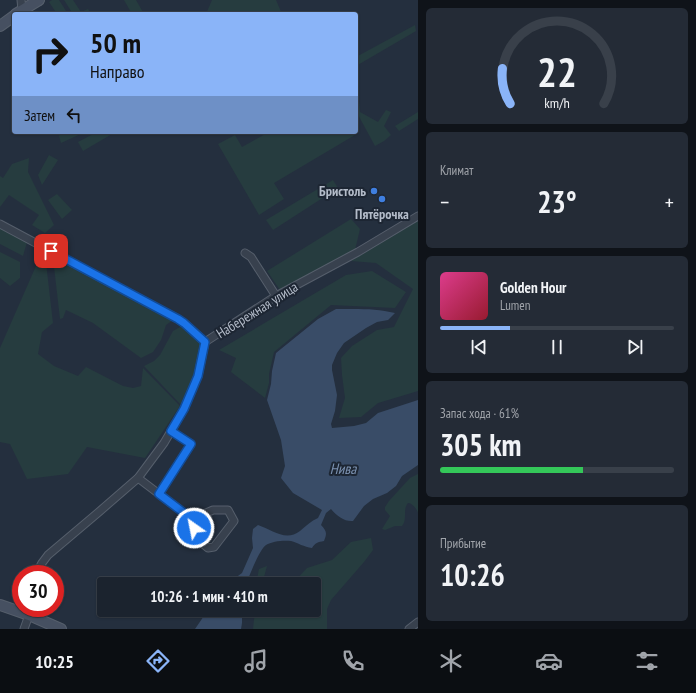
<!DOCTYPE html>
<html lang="ru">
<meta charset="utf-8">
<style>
body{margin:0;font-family:"PT Sans Narrow",sans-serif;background:#242b36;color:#f1f3f6;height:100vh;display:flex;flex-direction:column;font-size:15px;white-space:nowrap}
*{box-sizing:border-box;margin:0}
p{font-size:13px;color:#a0a4aa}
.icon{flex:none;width:22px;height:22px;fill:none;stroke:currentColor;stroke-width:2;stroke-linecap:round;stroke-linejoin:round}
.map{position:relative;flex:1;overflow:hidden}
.drawer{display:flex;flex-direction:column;gap:8px;padding:8px;background:#0f1319;width:278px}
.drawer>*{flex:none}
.banner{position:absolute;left:12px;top:12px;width:346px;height:122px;border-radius:4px;box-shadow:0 1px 3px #0004,0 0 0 1px #39404a;background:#8ab4f8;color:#111;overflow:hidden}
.speed{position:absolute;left:12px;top:565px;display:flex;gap:8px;font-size:20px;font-weight:700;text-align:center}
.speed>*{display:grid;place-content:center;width:52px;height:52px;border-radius:50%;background:#1b232e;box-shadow:0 1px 3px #0004,0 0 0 1px #39404a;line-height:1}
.speed .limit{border:6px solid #d22;background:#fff;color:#111}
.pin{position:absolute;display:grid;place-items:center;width:34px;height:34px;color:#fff;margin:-17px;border-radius:8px;box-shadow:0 2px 6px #0006}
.me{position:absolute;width:44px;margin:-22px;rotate:327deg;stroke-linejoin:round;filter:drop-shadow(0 0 3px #0008)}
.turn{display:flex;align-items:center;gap:14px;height:84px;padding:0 12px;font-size:18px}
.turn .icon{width:52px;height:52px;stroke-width:2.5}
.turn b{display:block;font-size:28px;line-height:34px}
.then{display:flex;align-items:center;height:38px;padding:0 12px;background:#0003;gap:8px;font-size:15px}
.big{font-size:30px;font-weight:800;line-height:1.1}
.drawer .card{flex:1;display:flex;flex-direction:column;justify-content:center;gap:6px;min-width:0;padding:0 14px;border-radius:6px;background:#242b36}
.drawer .dial{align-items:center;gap:0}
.dial svg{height:104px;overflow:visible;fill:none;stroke:#39404a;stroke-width:7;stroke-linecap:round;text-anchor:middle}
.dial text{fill:#f1f3f6;stroke:none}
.song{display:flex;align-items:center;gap:12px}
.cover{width:48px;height:48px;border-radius:6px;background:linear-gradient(135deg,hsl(330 70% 55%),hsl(350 70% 35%))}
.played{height:4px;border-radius:2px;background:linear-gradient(90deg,#8ab4f8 30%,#39404a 30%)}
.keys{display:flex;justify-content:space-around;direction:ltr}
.heat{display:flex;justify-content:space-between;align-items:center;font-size:22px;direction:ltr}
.charge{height:6px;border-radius:3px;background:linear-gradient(90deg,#34c759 61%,#39404a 0)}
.trip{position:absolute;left:97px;top:577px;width:224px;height:40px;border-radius:4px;background:#1b232e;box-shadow:0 1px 3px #0004,0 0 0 1px #39404a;font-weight:800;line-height:40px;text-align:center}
.tabs{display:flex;height:64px;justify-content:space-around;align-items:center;background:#0b0e12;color:#a0a4aa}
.tabs .icon{width:28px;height:28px}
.tabs .selected{color:#8ab4f8}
.tabs b{font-size:18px;color:#f1f3f6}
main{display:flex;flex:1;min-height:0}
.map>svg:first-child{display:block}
.green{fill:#263c3f}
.water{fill:#394c67}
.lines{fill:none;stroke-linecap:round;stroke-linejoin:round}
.street-casing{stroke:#565f6c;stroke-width:9}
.secondary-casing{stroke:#565f6c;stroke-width:12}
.street{stroke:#38414e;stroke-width:7}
.secondary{stroke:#465061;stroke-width:10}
.route-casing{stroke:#114b97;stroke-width:10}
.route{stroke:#1a73e8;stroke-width:7}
.shop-dot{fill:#3f7fe0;stroke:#1d2633;stroke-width:1.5}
.labels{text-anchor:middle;stroke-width:4;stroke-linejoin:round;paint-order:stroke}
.poi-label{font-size:14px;font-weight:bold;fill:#b4bcc9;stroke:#1d2633;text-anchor:end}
.street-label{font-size:14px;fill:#b4bcc9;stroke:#1d2633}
.water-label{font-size:15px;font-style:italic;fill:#7c92b1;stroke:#1d2633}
</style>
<main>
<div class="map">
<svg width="418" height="629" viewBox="0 0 418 629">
<rect width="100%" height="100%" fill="#242f3e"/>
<!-- green -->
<g class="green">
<polygon points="52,0 59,0 68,14 57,14 49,2"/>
<polygon points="64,0 73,0 81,12 88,9 91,14 73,14"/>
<polygon points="124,0 136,0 144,14 132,14"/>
<polygon points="212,0 276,0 282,14 206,14"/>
<polygon points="415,25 416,31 356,66 356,57"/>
<polygon points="356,95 359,101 360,112 378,122 386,110 391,112 384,126 391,135 384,141 375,146 356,111"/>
<polygon points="418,112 418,119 399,131 395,126"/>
<polygon points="62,132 85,132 61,143 59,136"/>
<polygon points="97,132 111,132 112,134 83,151 78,142"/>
<polygon points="269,132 353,132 355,135 274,183 284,199 259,215 218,144 235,135 242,147"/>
<polygon points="49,155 58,160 42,185 38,175"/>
<polygon points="29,158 28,172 54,225 45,233 32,225 39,215 9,195 0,207 0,176 3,178 12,164"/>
<polygon points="333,180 338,188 273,230 266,220"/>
<polygon points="57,194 72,210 62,219 48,200"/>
<polygon points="351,219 360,229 355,250 280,290 267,271"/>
<polygon points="418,221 418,391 378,403 361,417 339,418 345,398 342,375 341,358 352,346 377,330 394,327 413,289 376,263 351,261"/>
<polygon points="0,228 27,242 23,256 0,244"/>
<polygon points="0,252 20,262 20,278 10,286 0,278"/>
<polygon points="45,254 53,323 42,332 38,354 54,366 78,376 86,367 123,386 133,388 141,386 143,368 180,406 145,458 87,447 68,474 27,479 10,444 0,442 0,348 36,266"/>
<polygon points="53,258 123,293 173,320 166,325 161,340 153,352 141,358 93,323 66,310 63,318 60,319"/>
<polygon points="372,271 406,292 395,308 331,305 274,352 269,374 269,383 265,398 231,372 236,358 219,350 346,275"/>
<polygon points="182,326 186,328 201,343 191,387 181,405 144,366 154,361 160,355 173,331"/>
<path d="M418,474V513C417,509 412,503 408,503C402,510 408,518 402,526H395L385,530L382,529L390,516L385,510V507L389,501L410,478Z"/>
<polygon points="371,538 373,550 364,562 331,600 327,609 327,629 253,629 255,610 314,610 314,584 292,584 307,568 332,560 351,542"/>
<polygon points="267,566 264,577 265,584 256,584 259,569"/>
</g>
<!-- water -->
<g class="water">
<path d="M336,309C356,309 376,308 395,313L388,320L377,322L366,328L344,343L337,353L332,365V370L337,395L335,411L331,424L332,428L354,426L366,423L378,413L418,400V465L402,476L396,486L387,493L373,499L364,506L353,521C345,522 337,516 331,509L326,513L321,525C327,531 327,534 324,541C318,542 315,543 312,548C304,547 298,543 291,541C284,540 272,541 266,545C259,550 250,575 246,584H227L242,573L253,548L252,538L253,529L258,525C272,530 286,542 300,531C306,526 311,521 318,518L322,510L293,493L281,478L285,466L281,440L267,400L271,384L272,371L276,353L318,319Z"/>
<polygon points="208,610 242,610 242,623 241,629 195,629"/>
</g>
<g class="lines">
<defs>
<g id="street">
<polyline points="21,0 22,10"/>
<polyline points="0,224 178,319 184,323 205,342"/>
<polyline points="245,253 251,257 276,296"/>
<polyline points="138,478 192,519 213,510 228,510 234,521 214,547 208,548 196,538 192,519"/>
<polyline points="159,494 191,444 171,431"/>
<polyline points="36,574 42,563 48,555 100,511 138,478 164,443 184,409 198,376 205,342 276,296 358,252 418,216"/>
<polyline points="24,629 29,615 30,608"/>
<polyline points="409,629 418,622"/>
</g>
<g id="secondary">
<polyline points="16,14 39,0"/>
<polyline points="0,26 14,16"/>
<polyline points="0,605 29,615 61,629"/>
</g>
</defs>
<!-- street casing -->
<use href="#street" class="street-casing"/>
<!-- secondary casing -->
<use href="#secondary" class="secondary-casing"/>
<!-- street -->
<use href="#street" class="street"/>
<!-- secondary -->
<use href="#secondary" class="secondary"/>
</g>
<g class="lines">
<defs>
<polyline id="route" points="51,251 178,319 184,323 205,342 198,376 184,409 171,431 191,444 159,494 192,519 194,528"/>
</defs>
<!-- route casing -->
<use href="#route" class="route-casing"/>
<!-- route -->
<use href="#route" class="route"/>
</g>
<!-- markers -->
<g class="shop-dot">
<circle cx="374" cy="191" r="4"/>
<circle cx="382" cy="199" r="4"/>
</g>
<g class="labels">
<!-- poi labels -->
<g class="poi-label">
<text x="366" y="196">Бристоль</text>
<text x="382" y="219" text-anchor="middle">Пятёрочка</text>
</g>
<!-- street labels -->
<g class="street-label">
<text transform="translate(257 310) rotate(-32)" y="5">Набережная улица</text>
</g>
<!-- water labels -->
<g class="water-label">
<text x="343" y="474">Нива</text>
</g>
</g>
</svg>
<div class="speed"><div class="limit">30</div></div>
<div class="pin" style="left:51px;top:251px;background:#d93025"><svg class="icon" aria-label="arrive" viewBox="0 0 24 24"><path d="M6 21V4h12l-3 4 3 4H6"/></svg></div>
<svg class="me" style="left:194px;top:528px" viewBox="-20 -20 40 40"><circle r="17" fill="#1a73e8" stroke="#fff" stroke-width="3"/><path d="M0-11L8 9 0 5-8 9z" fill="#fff"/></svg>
<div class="trip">10:26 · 1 мин · 410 m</div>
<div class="banner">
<div class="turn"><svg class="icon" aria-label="right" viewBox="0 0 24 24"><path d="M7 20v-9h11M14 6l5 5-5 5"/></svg><div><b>50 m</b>Направо</div></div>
<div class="then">Затем<svg class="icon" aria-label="left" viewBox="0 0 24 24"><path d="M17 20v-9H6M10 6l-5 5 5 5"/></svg></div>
</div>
</div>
<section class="drawer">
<div class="card dial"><svg viewBox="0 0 100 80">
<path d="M14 69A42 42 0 1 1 86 69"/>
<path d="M14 69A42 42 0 0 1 8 42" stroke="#8ab4f8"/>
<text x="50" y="56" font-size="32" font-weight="700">22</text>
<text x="50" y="72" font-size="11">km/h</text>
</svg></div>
<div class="card"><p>Климат</p>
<div class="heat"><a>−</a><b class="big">23°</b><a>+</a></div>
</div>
<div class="card">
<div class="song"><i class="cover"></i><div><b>Golden Hour</b><p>Lumen</p></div></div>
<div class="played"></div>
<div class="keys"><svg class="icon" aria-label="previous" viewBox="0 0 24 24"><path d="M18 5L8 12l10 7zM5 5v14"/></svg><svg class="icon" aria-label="pause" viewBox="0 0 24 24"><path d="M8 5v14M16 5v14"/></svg><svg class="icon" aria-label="next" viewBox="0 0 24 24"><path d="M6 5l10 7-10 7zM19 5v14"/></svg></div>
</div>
<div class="card"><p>Запас хода · 61%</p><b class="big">305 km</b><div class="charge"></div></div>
<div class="card"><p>Прибытие</p><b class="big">10:26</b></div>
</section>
</main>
<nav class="tabs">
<b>10:25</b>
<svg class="icon selected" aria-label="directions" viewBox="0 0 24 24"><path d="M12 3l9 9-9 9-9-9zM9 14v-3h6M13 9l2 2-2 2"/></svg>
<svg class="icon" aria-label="music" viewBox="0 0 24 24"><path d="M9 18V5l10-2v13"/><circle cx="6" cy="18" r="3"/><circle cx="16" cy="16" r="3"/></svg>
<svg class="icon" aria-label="phone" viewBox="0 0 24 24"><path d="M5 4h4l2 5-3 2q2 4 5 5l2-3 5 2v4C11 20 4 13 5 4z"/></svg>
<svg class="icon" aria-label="climate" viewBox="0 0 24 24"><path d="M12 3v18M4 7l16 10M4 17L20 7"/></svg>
<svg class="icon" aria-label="car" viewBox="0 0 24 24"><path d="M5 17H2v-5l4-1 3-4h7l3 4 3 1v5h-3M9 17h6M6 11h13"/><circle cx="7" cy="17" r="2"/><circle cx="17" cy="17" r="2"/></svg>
<svg class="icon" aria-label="filters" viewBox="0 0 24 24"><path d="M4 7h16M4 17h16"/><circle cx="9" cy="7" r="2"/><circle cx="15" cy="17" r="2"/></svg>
</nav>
